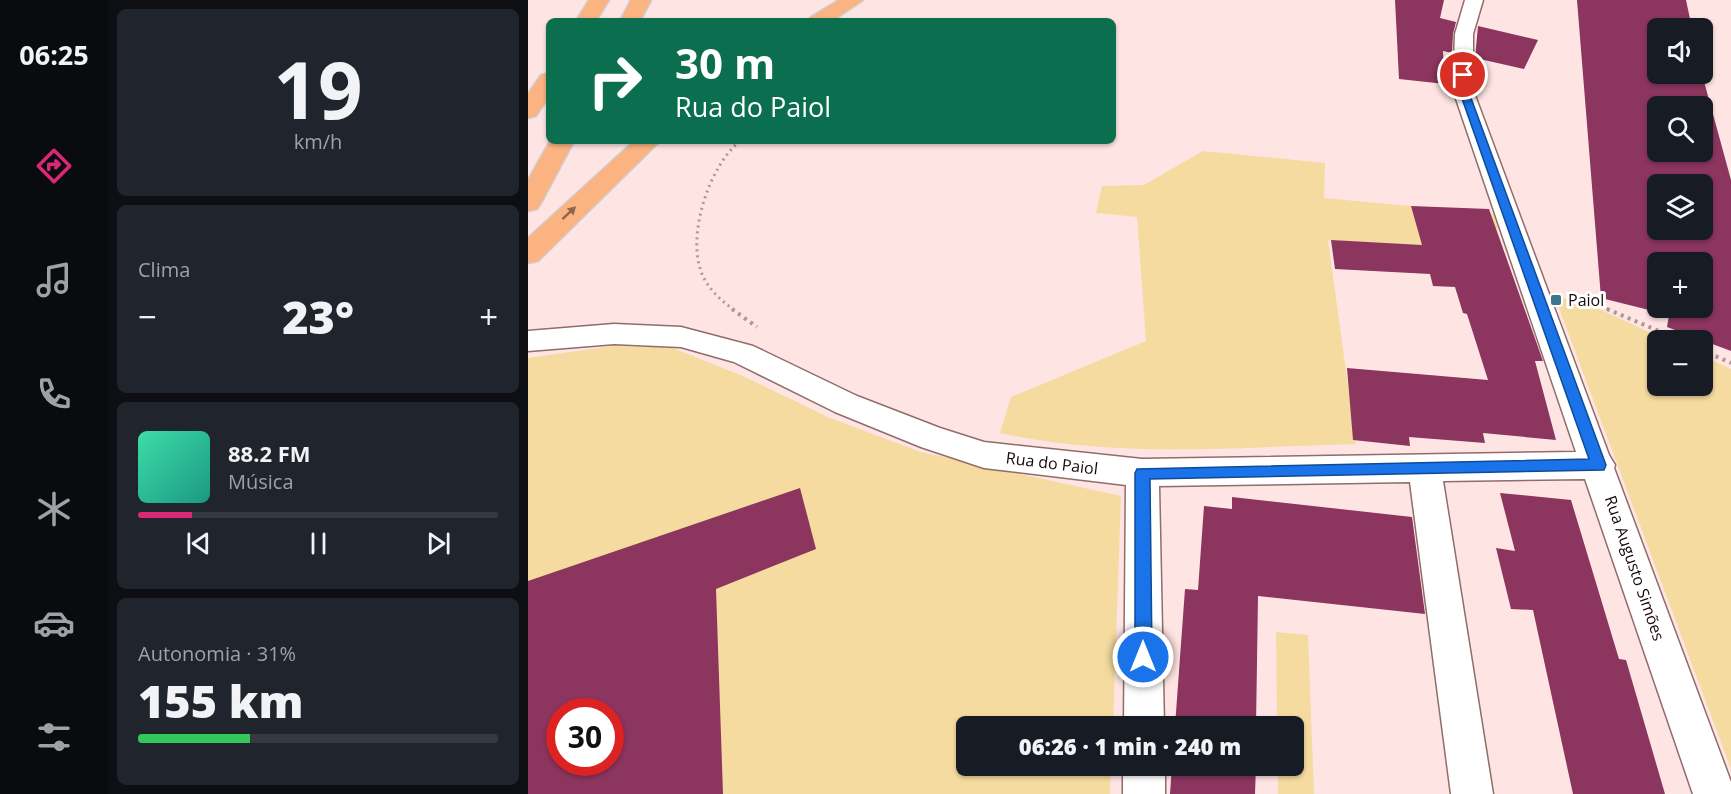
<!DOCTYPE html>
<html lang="pt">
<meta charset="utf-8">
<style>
body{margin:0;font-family:"Open Sans",sans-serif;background:#20242c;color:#f1f3f6;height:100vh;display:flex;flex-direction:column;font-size:22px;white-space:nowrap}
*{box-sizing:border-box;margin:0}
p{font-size:20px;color:#9ea1a6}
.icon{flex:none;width:33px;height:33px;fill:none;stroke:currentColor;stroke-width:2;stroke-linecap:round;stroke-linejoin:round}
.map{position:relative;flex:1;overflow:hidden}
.sheet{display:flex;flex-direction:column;gap:9px;padding:9px;background:#0d0f14;width:420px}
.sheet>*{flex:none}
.top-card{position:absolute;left:18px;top:18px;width:570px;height:126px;border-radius:9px;box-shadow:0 2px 4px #0004;background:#0b6e4f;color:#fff;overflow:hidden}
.fabs{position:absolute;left:1119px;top:18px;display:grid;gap:12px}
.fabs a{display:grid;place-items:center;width:66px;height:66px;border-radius:9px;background:#171b24;box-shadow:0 2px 4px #0004;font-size:30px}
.speed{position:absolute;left:18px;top:698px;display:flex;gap:12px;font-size:30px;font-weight:700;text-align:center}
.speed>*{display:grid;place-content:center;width:78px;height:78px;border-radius:50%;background:#171b24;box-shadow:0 2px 4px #0004;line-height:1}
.speed .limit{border:9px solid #d22;background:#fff;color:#111}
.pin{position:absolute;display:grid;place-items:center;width:51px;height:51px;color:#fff;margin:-26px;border:3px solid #fff;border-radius:50%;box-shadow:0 2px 6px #0007}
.me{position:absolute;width:66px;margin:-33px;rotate:0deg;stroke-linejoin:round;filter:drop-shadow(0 0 4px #0008)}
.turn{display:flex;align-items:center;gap:21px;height:126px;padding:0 30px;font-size:27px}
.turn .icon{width:78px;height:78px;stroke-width:2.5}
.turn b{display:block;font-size:42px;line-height:51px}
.big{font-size:45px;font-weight:800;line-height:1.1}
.sheet .tile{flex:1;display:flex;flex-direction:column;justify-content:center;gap:9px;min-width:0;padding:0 21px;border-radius:9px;background:#20242c}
.sheet .dial{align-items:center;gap:0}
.dial b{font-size:78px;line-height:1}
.song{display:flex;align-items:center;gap:18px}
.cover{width:72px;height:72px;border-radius:9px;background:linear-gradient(135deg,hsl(160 70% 55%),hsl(170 70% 35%))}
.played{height:6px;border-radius:3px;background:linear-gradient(90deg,#db2777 15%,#363941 15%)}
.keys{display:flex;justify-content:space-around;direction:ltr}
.heat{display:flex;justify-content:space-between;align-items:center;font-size:33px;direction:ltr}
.charge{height:9px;border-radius:4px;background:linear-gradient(90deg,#34c759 31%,#363941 0)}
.trip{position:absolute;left:428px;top:716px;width:348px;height:60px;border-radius:9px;background:#171b24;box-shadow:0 2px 4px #0004;font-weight:800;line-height:60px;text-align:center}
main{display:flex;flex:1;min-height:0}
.tabs{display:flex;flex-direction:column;width:108px;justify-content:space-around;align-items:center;background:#090b0e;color:#9ea1a6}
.tabs .icon{width:42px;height:42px}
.tabs .on{color:#db2777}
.tabs b{font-size:27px;color:#f1f3f6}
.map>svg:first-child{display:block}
.green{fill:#f5db9f;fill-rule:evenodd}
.building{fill:#8b355f;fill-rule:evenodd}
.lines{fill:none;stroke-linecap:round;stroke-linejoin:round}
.street-casing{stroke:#906c6a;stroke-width:3}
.highway-casing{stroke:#d0cece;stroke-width:3}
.path-far1{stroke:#ad9897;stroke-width:3;stroke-dasharray:2 4;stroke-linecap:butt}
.path{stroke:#ad9897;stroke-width:4;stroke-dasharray:3 4.5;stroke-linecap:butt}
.street{fill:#fff;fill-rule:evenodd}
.highway{fill:#fab381;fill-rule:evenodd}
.oneway{fill:#93664b}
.route{fill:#1a73e8;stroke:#114b97;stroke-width:1.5}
.poi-dot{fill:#3b768f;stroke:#fff;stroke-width:2}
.labels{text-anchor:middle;stroke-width:6;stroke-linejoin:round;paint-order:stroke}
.poi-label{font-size:16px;fill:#160909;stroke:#fff;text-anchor:start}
.street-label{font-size:16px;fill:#160909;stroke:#fff}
</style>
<main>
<nav class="tabs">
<b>06:25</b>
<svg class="icon on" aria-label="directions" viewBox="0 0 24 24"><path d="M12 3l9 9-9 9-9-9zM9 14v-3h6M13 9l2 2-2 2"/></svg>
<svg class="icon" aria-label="music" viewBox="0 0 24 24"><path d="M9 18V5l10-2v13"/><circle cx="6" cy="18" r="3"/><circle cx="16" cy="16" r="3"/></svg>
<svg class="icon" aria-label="phone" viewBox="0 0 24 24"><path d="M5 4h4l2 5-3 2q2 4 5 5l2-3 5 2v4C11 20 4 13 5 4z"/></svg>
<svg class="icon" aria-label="climate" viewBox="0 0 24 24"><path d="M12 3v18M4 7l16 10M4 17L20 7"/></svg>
<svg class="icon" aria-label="car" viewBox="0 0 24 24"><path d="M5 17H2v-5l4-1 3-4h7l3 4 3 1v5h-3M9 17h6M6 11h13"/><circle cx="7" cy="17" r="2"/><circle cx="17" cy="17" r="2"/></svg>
<svg class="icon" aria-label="filters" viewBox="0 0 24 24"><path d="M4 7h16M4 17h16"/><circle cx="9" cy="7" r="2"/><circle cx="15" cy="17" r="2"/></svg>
</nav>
<section class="sheet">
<div class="tile dial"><b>19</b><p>km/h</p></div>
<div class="tile"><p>Clima</p>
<div class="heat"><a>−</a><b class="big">23°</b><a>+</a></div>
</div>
<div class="tile">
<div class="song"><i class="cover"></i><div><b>88.2 FM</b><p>Música</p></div></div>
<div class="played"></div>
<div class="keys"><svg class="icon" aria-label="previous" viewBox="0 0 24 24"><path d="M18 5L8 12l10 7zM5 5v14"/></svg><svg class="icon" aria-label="pause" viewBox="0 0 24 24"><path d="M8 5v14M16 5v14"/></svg><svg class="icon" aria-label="next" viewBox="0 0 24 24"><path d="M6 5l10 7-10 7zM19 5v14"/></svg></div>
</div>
<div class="tile"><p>Autonomia · 31%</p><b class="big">155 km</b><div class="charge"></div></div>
</section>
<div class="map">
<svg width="1203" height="794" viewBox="0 0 1203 794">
<rect width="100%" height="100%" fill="#fee5e3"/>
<!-- green -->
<g class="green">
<path d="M675,151L797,163L796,198L968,214L972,229L942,227L898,246L800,240L828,444C709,447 589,459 472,433L483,397L618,341L609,217L568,213L574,186L616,185Z"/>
<polygon points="1045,297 1138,340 1130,340 1130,386 1174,386 1175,356 1203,369 1203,769 1028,300"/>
<path d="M84,346L142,347L215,376L302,418L393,452L593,496L585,726H438V765H583L582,794H0V358ZM32,711H82V762H32Z"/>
<polygon points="748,632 780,635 786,794 750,794 750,765 765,765 765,726 749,726"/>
</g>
<!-- building -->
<g class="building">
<polygon points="867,0 916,0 912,18 928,22 925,34 924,53 915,51 917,84 871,79"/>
<path d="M1049,0H1158L1164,28H1130V74H1174L1203,180V351L1139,327L1141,315L1073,298ZM1130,106H1174V152H1130ZM1130,184H1174V230H1130ZM1130,262H1174V308H1130Z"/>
<polygon points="950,26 1010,40 996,69 947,58"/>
<polygon points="883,206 961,209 1015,361 1007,361 1028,440 955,433 957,443 881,437 882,446 825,440 819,368 960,380 939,314 935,313 927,287 905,286 902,274 807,269 803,240 894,245"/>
<path d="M272,488L288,549L188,589L195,794H0V581ZM32,711H82V762H32Z"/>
<polygon points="972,493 1043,500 1091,659 1098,660 1137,794 1045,794 1005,610 983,609 968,548 987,551"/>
<polygon points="704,497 884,517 897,614 730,596 728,726 647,726 657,589 670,590 676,506 704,509"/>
<polygon points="644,765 728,765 727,794 642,794"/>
</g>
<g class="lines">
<defs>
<g id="street">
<polygon points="937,0 955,0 945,34 945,90 1081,455 1087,465 1086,468 1203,782 1203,794 1165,794 1057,479 915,481 965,794 923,794 882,482 631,486 636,726 596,726 598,485 456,468 393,447 307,412 206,362 153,347 86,344 0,351 0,331 86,324 153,327 225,346 329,396 412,428 456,442 614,459 1048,452 925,90 927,34"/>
<rect x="595" y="765" width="42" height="29"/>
</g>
<g id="highway">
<polygon points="61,0 81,0 68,21 48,21"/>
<polygon points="103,0 123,0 112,21 92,21"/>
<polygon points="311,0 335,0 304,21 280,21 283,17"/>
<polygon points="21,73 21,97 8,116 0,118 0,94 13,75"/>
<polygon points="22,141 46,141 13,203 9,209 0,211 0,180"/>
<polygon points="106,141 132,141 10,261 0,263 0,238"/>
</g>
</defs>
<!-- street casing -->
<use href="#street" class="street-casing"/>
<!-- highway casing -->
<use href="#highway" class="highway-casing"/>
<!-- path-far1 -->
<g class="path-far1">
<polyline points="1040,292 1082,310"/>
<path d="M206,310C194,301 181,290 175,276C157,238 181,166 212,141"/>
</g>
<!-- path -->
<g class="path">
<polyline points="204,309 229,327"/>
<polyline points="1079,309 1152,340"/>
<polyline points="1174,350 1203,363"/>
</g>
<!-- street -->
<use href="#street" class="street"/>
<!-- highway -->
<use href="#highway" class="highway"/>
</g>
<!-- one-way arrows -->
<defs><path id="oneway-solid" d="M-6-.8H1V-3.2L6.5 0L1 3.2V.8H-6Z" transform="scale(1.5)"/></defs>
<use class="oneway" href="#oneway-solid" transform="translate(41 213) rotate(-43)"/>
<!-- route -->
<polygon class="route" points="935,72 940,75 940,90 1078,465 1076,470 622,479 624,657 621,663 615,666 609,663 607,657 607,473 609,469 1061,459 931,90 931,75"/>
<!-- markers -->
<rect class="poi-dot" x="1022" y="294" width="12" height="12" rx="3"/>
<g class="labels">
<!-- poi labels -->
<g class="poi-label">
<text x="1040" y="306">Paiol</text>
</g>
<!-- street labels -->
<g class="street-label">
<text transform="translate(524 463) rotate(7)" y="6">Rua do Paiol</text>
<text transform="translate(1107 568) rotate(71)" y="6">Rua Augusto Simões</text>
</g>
</g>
</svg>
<div class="fabs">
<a><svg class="icon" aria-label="sound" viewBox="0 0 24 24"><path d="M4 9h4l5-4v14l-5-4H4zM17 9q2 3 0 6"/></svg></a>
<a><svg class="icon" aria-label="search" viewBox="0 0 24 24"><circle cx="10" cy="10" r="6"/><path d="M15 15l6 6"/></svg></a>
<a><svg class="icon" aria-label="layers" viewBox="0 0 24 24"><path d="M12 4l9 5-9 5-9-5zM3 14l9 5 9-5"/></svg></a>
<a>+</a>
<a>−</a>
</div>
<div class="speed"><div class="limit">30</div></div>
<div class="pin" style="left:935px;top:75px;background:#d93025"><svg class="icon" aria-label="arrive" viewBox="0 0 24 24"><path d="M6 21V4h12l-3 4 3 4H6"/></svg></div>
<svg class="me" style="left:615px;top:657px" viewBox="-20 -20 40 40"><circle r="17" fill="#1a73e8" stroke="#fff" stroke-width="3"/><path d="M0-11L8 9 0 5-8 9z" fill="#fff"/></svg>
<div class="trip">06:26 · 1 min · 240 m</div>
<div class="top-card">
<div class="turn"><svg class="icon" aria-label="right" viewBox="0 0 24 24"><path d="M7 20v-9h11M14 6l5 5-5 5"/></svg><div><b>30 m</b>Rua do Paiol</div></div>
</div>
</div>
</main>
